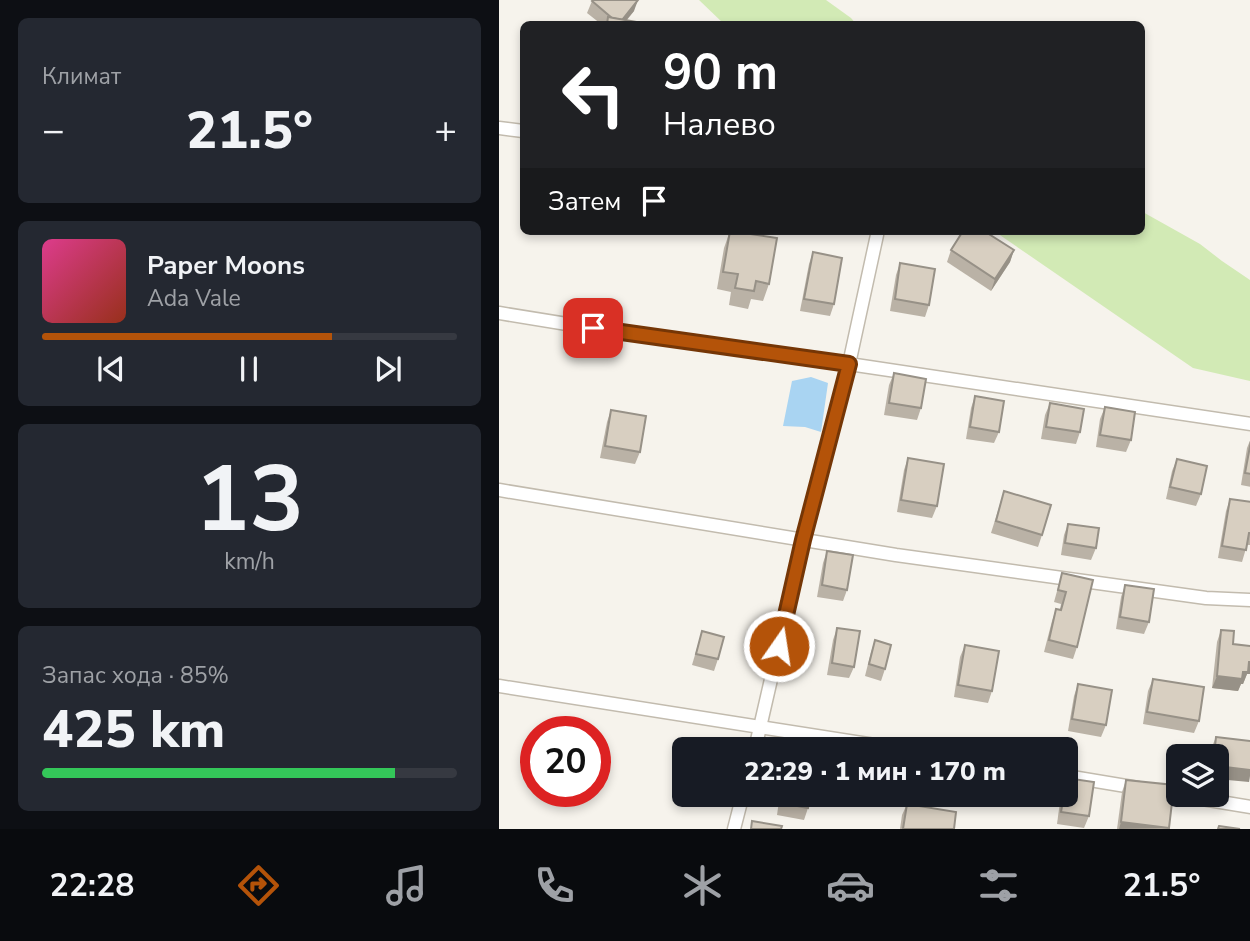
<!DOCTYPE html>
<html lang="ru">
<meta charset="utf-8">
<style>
body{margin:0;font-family:"Nunito Sans",sans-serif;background:#242831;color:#f1f3f6;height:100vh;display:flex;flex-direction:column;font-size:26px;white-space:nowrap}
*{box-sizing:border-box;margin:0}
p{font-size:23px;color:#9ea1a6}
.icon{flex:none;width:38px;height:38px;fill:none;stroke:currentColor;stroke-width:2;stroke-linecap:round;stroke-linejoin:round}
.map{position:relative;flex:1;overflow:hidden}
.sheet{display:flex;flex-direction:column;gap:18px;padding:18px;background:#0d0f14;width:499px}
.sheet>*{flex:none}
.top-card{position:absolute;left:21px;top:21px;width:625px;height:214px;border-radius:10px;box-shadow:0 4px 10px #0003;background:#202124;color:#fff;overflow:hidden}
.buttons{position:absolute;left:667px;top:744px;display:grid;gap:14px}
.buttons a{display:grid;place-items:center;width:63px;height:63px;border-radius:10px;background:#171b24;box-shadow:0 4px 10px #0003;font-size:35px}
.speed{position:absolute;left:21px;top:716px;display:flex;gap:14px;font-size:35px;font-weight:700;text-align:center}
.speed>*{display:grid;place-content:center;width:91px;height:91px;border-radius:50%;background:#171b24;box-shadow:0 4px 10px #0003;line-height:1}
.speed .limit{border:10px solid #d22;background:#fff;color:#111}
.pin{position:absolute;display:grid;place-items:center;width:60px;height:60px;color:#fff;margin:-30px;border-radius:14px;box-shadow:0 4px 10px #0006}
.me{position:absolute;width:77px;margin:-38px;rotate:13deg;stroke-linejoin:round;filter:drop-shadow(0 0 5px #0008)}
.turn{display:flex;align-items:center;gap:24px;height:147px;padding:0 28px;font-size:32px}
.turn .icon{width:91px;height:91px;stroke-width:2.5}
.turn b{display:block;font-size:49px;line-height:60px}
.then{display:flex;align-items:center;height:66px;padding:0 28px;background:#0003;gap:14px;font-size:26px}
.big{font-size:52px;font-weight:800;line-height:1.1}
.sheet .card{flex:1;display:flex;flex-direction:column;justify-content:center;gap:10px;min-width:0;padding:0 24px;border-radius:10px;background:#242831}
.sheet .dial{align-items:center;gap:0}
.dial b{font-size:91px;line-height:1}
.song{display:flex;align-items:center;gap:21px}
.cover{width:84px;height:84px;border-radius:10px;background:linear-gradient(135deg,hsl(330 70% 55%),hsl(10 70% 35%))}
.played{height:7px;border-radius:4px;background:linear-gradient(90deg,#b45309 70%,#363941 70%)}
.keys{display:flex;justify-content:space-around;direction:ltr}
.heat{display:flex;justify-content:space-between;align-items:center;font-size:38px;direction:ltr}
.charge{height:10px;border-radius:5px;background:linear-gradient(90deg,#34c759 85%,#363941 0)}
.trip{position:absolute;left:173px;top:737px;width:406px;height:70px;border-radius:10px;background:#171b24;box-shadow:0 4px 10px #0003;font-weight:800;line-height:70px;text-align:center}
.dock{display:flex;height:112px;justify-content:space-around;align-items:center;background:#090b0e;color:#9ea1a6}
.dock .icon{width:49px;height:49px}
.dock .active{color:#b45309}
.dock b{font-size:32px;color:#f1f3f6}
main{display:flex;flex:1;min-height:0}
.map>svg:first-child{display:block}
.green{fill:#d2eab5}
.water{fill:#a9d4f2}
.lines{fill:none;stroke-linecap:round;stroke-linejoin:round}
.service-casing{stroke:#c2bbae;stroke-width:15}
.service{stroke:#fff;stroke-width:12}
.wall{fill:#bab2a6}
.shaded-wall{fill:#979187}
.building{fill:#d8cfc1;stroke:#979187;stroke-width:2}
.route-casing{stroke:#753606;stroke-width:18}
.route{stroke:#b45309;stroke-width:12}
</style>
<main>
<section class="sheet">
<div class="card"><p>Климат</p>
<div class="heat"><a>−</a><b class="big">21.5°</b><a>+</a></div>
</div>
<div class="card">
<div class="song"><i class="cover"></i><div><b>Paper Moons</b><p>Ada Vale</p></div></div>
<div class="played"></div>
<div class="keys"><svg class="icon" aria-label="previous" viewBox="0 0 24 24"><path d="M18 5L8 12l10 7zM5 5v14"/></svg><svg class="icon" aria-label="pause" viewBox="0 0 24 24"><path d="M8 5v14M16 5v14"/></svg><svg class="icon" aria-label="next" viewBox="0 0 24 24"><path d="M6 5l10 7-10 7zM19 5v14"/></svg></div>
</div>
<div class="card dial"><b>13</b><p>km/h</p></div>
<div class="card"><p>Запас хода · 85%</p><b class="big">425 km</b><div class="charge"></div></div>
</section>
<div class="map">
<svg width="752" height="829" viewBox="0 0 752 829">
<rect width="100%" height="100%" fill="#f6f3ec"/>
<!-- green -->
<g class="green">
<polygon points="200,0 327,0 352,18 357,24 225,24"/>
<polygon points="642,211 701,244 723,261 751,280 751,381 694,368 495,231 642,231"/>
</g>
<!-- water -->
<polygon class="water" points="312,377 329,383 322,432 306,427 284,426 293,381"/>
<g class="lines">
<defs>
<g id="service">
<polyline points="0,128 24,131"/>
<polyline points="0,313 117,332 350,364 752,424"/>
<polyline points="0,490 397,555 707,598 752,600"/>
<polyline points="0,686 401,749"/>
<polyline points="256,749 304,540 350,364 378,235"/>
<polyline points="567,776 639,788"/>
<polyline points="661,792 752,807"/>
<polyline points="235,829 244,794"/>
</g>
</defs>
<!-- service casing -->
<use href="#service" class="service-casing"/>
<!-- service -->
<use href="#service" class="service"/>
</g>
<!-- wall -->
<g class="wall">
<polygon points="93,1 135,11 128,20 149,24 102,24 88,13"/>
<polygon points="231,231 270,284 264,301 252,299 249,309 230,305 232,292 218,289 225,248"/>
<polygon points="452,250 515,250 511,262 492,291 448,262"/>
<polygon points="314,252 335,304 331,316 301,311 310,264"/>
<polygon points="401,263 430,305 426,317 391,311 397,275"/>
<polygon points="395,373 422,408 418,420 385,415 390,385"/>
<polygon points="476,396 500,432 495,443 467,439 472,408"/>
<polygon points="551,403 581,432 577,444 542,439 546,415"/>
<polygon points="606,407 632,440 627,452 597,447 601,419"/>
<polygon points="112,410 141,452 136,464 101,458 108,422"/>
<polygon points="752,438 752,487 742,485 748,448"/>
<polygon points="409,458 438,506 433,518 398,512 405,470"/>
<polygon points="678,459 702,494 697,506 667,499 673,471"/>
<polygon points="505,491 543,535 539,547 492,533"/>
<polygon points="731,499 752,502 752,545 748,545 743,562 719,558 727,511"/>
<polygon points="569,524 597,548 592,560 562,555 565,535"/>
<polygon points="328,551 348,590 344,601 318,597 324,563"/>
<polygon points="563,573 578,647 574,659 545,652 553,621 557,609 561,610 562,604 555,602"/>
<polygon points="626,585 650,622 645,634 617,629 622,597"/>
<polygon points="338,628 355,667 350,678 328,675 334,640"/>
<polygon points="722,630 734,644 752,646 752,674 748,674 744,684 742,684 739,691 713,688 718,642"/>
<polygon points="203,631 219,659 215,671 193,665"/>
<polygon points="376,640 386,669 382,681 366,676 372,652"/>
<polygon points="466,645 493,691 489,703 455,697 461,657"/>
<polygon points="654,679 700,721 695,733 644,724 649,691"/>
<polygon points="579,684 607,725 602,737 569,731 575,696"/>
<polygon points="717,737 752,741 750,782 718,756 712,756 712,749"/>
<polygon points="627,780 670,829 618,829 623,792"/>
<polygon points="281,794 311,794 309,808 305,820 278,815"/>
<polygon points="562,794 567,794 590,816 585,828 558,824"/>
<polygon points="408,804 455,829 401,829 403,815"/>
</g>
<!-- shaded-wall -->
<g class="shaded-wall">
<polygon points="139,0 135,11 124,24 119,24"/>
<polygon points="515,250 511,262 492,291 496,279"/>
<polygon points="750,662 752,662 752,674 748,674 744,684 742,684 739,691 713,688 718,676 744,672"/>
<polygon points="718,766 752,770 750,782 718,779"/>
<polygon points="622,822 670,828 620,829"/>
</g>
<!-- building -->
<g class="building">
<polygon points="94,0 139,0 123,20 113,18 93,1"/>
<polygon points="109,17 149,24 108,24"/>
<polygon points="231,231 278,238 270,284 257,281 255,291 236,288 239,274 224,272"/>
<polygon points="464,231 485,231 515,250 496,279 452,250"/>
<polygon points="314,252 343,258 335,304 305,299"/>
<polygon points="401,263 436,269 430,305 396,299"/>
<polygon points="395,373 427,379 422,408 390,403"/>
<polygon points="476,396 505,401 500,432 471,427"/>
<polygon points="551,403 585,409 581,432 547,427"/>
<polygon points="606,407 636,412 632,440 601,435"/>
<polygon points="112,410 147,416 141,452 106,446"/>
<polygon points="752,441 752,474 746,473"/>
<polygon points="409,458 445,464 438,506 402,500"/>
<polygon points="678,459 708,466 702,494 671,487"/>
<polygon points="505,491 552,505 543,535 497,521"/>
<polygon points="731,499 752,502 752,533 750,533 747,550 723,546"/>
<polygon points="569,524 600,528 597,548 566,543"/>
<polygon points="328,551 354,555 348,590 323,585"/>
<polygon points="563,573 594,580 578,647 550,640 557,609 562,610 567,592 559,590"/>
<polygon points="626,585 655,589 650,622 621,617"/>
<polygon points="338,628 361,631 355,667 333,663"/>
<polygon points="722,630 735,631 734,644 752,646 752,662 750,662 749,672 744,672 743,679 718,676"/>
<polygon points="203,631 225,637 219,659 197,654"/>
<polygon points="376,640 392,645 386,669 370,664"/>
<polygon points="466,645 500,651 493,691 459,685"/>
<polygon points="654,679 705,687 700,721 648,712"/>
<polygon points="579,684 613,690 607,725 573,719"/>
<polygon points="717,737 752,741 752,770 718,766 718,756 715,756"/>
<polygon points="382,746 403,749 381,749"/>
<polygon points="567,778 595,782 590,816 562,812 565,794 567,794"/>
<polygon points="627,780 675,785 670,828 622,822"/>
<polygon points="283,794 311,794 309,808 282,803"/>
<polygon points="408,804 457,812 455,829 404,829"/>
<polygon points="253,821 283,826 282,829 252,829"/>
<polygon points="720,826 741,829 719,829"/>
</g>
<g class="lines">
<defs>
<polyline id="route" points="94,328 350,364 304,540 280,646"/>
</defs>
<!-- route casing -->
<use href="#route" class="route-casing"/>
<!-- route -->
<use href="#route" class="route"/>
</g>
</svg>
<div class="buttons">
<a><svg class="icon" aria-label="layers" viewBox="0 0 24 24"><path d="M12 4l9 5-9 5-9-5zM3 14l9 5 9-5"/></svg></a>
</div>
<div class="speed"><div class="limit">20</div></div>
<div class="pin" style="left:94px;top:328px;background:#d93025"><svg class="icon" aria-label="arrive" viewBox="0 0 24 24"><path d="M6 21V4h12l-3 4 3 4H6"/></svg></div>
<svg class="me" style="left:280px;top:646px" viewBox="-20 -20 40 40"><circle r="17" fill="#b45309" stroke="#fff" stroke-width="3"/><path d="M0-11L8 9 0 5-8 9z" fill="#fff"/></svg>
<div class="trip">22:29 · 1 мин · 170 m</div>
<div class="top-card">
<div class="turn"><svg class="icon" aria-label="left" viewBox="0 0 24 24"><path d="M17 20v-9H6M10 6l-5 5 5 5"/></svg><div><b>90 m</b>Налево</div></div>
<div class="then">Затем<svg class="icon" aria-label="arrive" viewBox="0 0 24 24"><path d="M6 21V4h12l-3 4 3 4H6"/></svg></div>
</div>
</div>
</main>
<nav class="dock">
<b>22:28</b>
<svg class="icon active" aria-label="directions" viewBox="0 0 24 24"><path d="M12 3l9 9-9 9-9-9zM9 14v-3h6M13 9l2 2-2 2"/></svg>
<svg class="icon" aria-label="music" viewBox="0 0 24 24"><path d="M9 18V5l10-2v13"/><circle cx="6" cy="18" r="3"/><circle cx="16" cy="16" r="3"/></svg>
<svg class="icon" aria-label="phone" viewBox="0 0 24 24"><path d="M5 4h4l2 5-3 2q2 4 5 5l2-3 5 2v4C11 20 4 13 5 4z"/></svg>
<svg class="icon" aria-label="climate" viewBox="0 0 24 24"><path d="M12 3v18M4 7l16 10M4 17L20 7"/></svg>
<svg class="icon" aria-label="car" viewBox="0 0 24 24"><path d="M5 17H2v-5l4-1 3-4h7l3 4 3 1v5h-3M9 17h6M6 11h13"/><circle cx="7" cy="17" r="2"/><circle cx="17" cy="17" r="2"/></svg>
<svg class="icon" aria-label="filters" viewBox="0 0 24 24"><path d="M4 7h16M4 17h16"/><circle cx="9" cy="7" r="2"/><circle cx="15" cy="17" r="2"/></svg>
<b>21.5°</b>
</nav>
